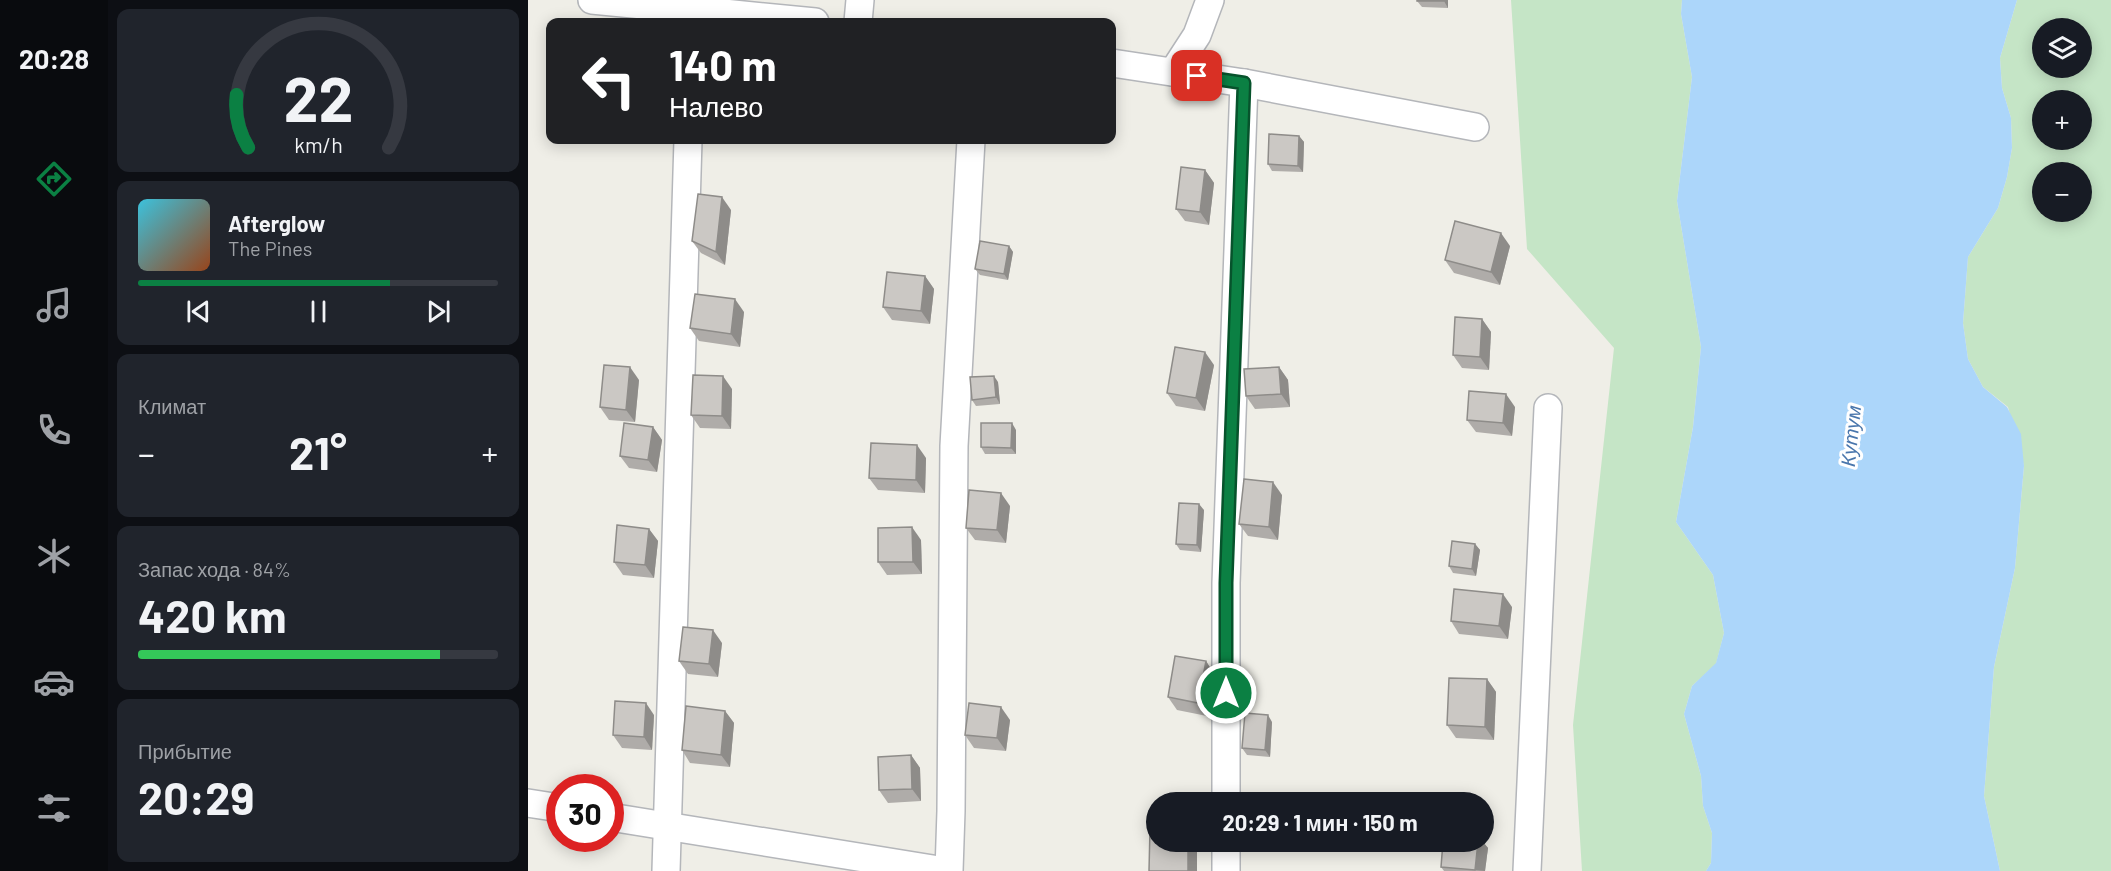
<!DOCTYPE html>
<html lang="ru">
<meta charset="utf-8">
<style>
body{margin:0;font-family:Barlow,sans-serif;background:#20242c;color:#f1f3f6;height:100vh;display:flex;flex-direction:column;font-size:22px;white-space:nowrap}
*{box-sizing:border-box;margin:0}
p{font-size:20px;color:#9ea1a6}
.icon{flex:none;width:33px;height:33px;fill:none;stroke:currentColor;stroke-width:2;stroke-linecap:round;stroke-linejoin:round}
.map{position:relative;flex:1;overflow:hidden}
.panel{display:flex;flex-direction:column;gap:9px;padding:9px;background:#0d0f14;width:420px}
.panel>*{flex:none}
.hud{position:absolute;left:18px;top:18px;width:570px;height:126px;border-radius:12px;box-shadow:0 3px 15px #0003;background:#202124;color:#fff;overflow:hidden}
.fabs{position:absolute;left:1504px;top:18px;display:grid;gap:12px}
.fabs a{display:grid;place-items:center;width:60px;height:60px;border-radius:50%;background:#171b24;box-shadow:0 3px 15px #0003;font-size:30px}
.speed{position:absolute;left:18px;top:774px;display:flex;gap:12px;font-size:30px;font-weight:700;text-align:center}
.speed>*{display:grid;place-content:center;width:78px;height:78px;border-radius:50%;background:#171b24;box-shadow:0 3px 15px #0003;line-height:1}
.speed .limit{border:9px solid #d22;background:#fff;color:#111}
.pin{position:absolute;display:grid;place-items:center;width:51px;height:51px;color:#fff;margin:-26px;border-radius:12px;box-shadow:0 3px 9px #0006}
.me{position:absolute;width:66px;margin:-33px;rotate:0deg;stroke-linejoin:round;filter:drop-shadow(0 0 4px #0008)}
.turn{display:flex;align-items:center;gap:21px;height:126px;padding:0 24px;font-size:27px}
.turn .icon{width:78px;height:78px;stroke-width:2.5}
.turn b{display:block;font-size:42px;line-height:51px}
.big{font-size:45px;font-weight:700;line-height:1.1}
.panel .card{flex:1;display:flex;flex-direction:column;justify-content:center;gap:9px;min-width:0;padding:0 21px;border-radius:12px;background:#20242c}
.panel .dial{align-items:center;gap:0}
.dial svg{height:156px;overflow:visible;fill:none;stroke:#363941;stroke-width:7;stroke-linecap:round;text-anchor:middle}
.dial text{fill:#f1f3f6;stroke:none}
.song{display:flex;align-items:center;gap:18px}
.cover{width:72px;height:72px;border-radius:9px;background:linear-gradient(135deg,hsl(190 70% 55%),hsl(20 70% 35%))}
.played{height:6px;border-radius:3px;background:linear-gradient(90deg,#0b8043 70%,#363941 70%)}
.keys{display:flex;justify-content:space-around;direction:ltr}
.heat{display:flex;justify-content:space-between;align-items:center;font-size:33px;direction:ltr}
.charge{height:9px;border-radius:4px;background:linear-gradient(90deg,#34c759 84%,#363941 0)}
.trip{position:absolute;left:618px;top:792px;width:348px;height:60px;border-radius:30px;background:#171b24;box-shadow:0 3px 15px #0003;font-weight:700;line-height:60px;text-align:center}
main{display:flex;flex:1;min-height:0}
.dock{display:flex;flex-direction:column;width:108px;justify-content:space-around;align-items:center;background:#090b0e;color:#9ea1a6}
.dock .icon{width:42px;height:42px}
.dock .on{color:#0b8043}
.dock b{font-size:27px;color:#f1f3f6}
.map>svg:first-child{display:block}
.green{fill:#c5e5c6;fill-rule:evenodd}
.water{fill:#acd6fa}
.lines{fill:none;stroke-linecap:round;stroke-linejoin:round}
.minor-casing{stroke:#b4b6ba;stroke-width:30}
.minor{stroke:#fff;stroke-width:27}
.wall{fill:#afaca9}
.shaded-wall{fill:#8e8c89}
.building{fill:#cbc8c4;stroke:#8e8c89;stroke-width:1.5}
.route-casing{stroke:#07532c;stroke-width:15}
.route{stroke:#0b8043;stroke-width:10}
.labels{text-anchor:middle;stroke-width:6;stroke-linejoin:round;paint-order:stroke}
.water-label{font-size:20px;font-style:italic;fill:#4976ac;stroke:#fff}
</style>
<main>
<nav class="dock">
<b>20:28</b>
<svg class="icon on" aria-label="directions" viewBox="0 0 24 24"><path d="M12 3l9 9-9 9-9-9zM9 14v-3h6M13 9l2 2-2 2"/></svg>
<svg class="icon" aria-label="music" viewBox="0 0 24 24"><path d="M9 18V5l10-2v13"/><circle cx="6" cy="18" r="3"/><circle cx="16" cy="16" r="3"/></svg>
<svg class="icon" aria-label="phone" viewBox="0 0 24 24"><path d="M5 4h4l2 5-3 2q2 4 5 5l2-3 5 2v4C11 20 4 13 5 4z"/></svg>
<svg class="icon" aria-label="climate" viewBox="0 0 24 24"><path d="M12 3v18M4 7l16 10M4 17L20 7"/></svg>
<svg class="icon" aria-label="car" viewBox="0 0 24 24"><path d="M5 17H2v-5l4-1 3-4h7l3 4 3 1v5h-3M9 17h6M6 11h13"/><circle cx="7" cy="17" r="2"/><circle cx="17" cy="17" r="2"/></svg>
<svg class="icon" aria-label="filters" viewBox="0 0 24 24"><path d="M4 7h16M4 17h16"/><circle cx="9" cy="7" r="2"/><circle cx="15" cy="17" r="2"/></svg>
</nav>
<section class="panel">
<div class="card dial"><svg viewBox="0 0 100 80">
<path d="M14 69A42 42 0 1 1 86 69"/>
<path d="M14 69A42 42 0 0 1 8 42" stroke="#0b8043"/>
<text x="50" y="56" font-size="32" font-weight="700">22</text>
<text x="50" y="72" font-size="11">km/h</text>
</svg></div>
<div class="card">
<div class="song"><i class="cover"></i><div><b>Afterglow</b><p>The Pines</p></div></div>
<div class="played"></div>
<div class="keys"><svg class="icon" aria-label="previous" viewBox="0 0 24 24"><path d="M18 5L8 12l10 7zM5 5v14"/></svg><svg class="icon" aria-label="pause" viewBox="0 0 24 24"><path d="M8 5v14M16 5v14"/></svg><svg class="icon" aria-label="next" viewBox="0 0 24 24"><path d="M6 5l10 7-10 7zM19 5v14"/></svg></div>
</div>
<div class="card"><p>Климат</p>
<div class="heat"><a>−</a><b class="big">21°</b><a>+</a></div>
</div>
<div class="card"><p>Запас хода · 84%</p><b class="big">420 km</b><div class="charge"></div></div>
<div class="card"><p>Прибытие</p><b class="big">20:29</b></div>
</section>
<div class="map">
<svg width="1583" height="871" viewBox="0 0 1583 871">
<rect width="100%" height="100%" fill="#efeee7"/>
<!-- green -->
<g class="green">
<polygon points="983,0 1154,0 1153,14 1164,77 1149,201 1173,347 1165,427 1148,522 1185,575 1196,633 1188,664 1164,686 1156,714 1173,776 1175,806 1184,833 1183,863 1178,871 1054,871 1045,725 1086,348 999,249"/>
<path d="M1489,0H1583V871H1472L1456,796L1466,667L1487,568L1496,466L1480,407L1455,387L1440,359L1435,323L1440,257L1470,208L1479,177L1484,148L1483,118L1474,88L1472,58ZM1515,28H1554V68H1515ZM1515,100H1554V140H1515ZM1515,172H1554V212H1515Z"/>
</g>
<!-- water -->
<polygon class="water" points="1154,0 1489,0 1472,58 1474,88 1483,118 1484,148 1479,177 1470,208 1440,257 1435,323 1440,359 1455,387 1479,407 1493,434 1496,466 1487,568 1466,667 1456,796 1472,871 1178,871 1183,863 1184,833 1175,806 1173,776 1156,714 1164,686 1188,663 1196,633 1185,575 1148,522 1165,427 1173,347 1149,201 1164,77 1153,14"/>
<g class="lines">
<defs>
<g id="minor">
<polyline points="64,0 287,22"/>
<polyline points="330,22 332,0"/>
<polyline points="584,63 716,83 947,127"/>
<polyline points="645,72 669,35 682,0"/>
<polyline points="698,802 698,583 716,83"/>
<polyline points="0,803 32,808"/>
<polyline points="82,817 417,871"/>
<polyline points="138,871 160,140"/>
<polyline points="421,871 423,811 426,446 443,140"/>
<polyline points="698,871 698,842"/>
<polyline points="999,871 1020,408"/>
</g>
</defs>
<!-- minor casing -->
<use href="#minor" class="minor-casing"/>
<!-- minor -->
<use href="#minor" class="minor"/>
</g>
<!-- wall -->
<g class="wall">
<polygon points="920,0 920,8 894,7 889,1"/>
<polygon points="771,136 776,142 775,172 744,171 740,164"/>
<polygon points="176,140 192,140 192,142"/>
<polygon points="677,170 686,183 681,225 657,221 648,209"/>
<polygon points="203,210 197,265 173,253 164,241"/>
<polygon points="481,246 485,252 480,280 452,275 447,269"/>
<polygon points="982,246 972,285 926,273 917,260"/>
<polygon points="397,276 406,289 402,324 364,320 355,307"/>
<polygon points="216,312 212,347 171,341 162,328"/>
<polygon points="954,319 963,332 961,370 934,368 925,355"/>
<polygon points="686,365 677,411 648,406 639,393"/>
<polygon points="751,367 760,380 762,407 727,409 718,396"/>
<polygon points="111,380 107,422 81,420 72,407"/>
<polygon points="470,382 472,404 448,406 444,400"/>
<polygon points="204,389 203,429 172,428 163,415"/>
<polygon points="987,407 984,436 948,432 939,420"/>
<polygon points="125,427 134,440 129,472 101,468 92,456"/>
<polygon points="488,430 488,454 457,454 453,447"/>
<polygon points="398,458 397,493 350,490 341,478"/>
<polygon points="754,495 750,540 720,536 711,524"/>
<polygon points="482,506 478,543 447,540 438,528"/>
<polygon points="676,510 673,552 652,550 648,544"/>
<polygon points="121,529 130,541 126,578 95,575 86,562"/>
<polygon points="393,540 394,574 359,575 350,562"/>
<polygon points="947,544 952,550 948,576 925,573 921,566"/>
<polygon points="984,607 980,639 931,634 923,621"/>
<polygon points="194,643 190,677 160,674 151,661"/>
<polygon points="678,661 686,674 679,716 649,710 640,697"/>
<polygon points="959,679 968,692 966,740 928,738 919,725"/>
<polygon points="197,711 206,723 202,767 162,763 154,750"/>
<polygon points="126,715 124,750 94,748 85,735"/>
<polygon points="482,720 478,751 446,748 437,735"/>
<polygon points="744,722 742,757 719,755 714,748"/>
<polygon points="383,755 392,768 393,801 360,803 351,790"/>
<polygon points="710,842 739,842 738,851 714,849"/>
<polygon points="915,842 955,842 960,848 957,871 916,871 913,867"/>
</g>
<!-- shaded-wall -->
<g class="shaded-wall">
<polygon points="916,0 920,0 920,8 916,1"/>
<polygon points="771,136 776,142 775,172 770,166"/>
<polygon points="677,170 686,183 681,225 672,212"/>
<polygon points="194,197 203,210 197,265 188,252"/>
<polygon points="973,233 982,246 972,285 963,272"/>
<polygon points="481,246 485,252 480,280 476,274"/>
<polygon points="397,276 406,289 402,324 393,311"/>
<polygon points="207,299 216,312 212,347 203,334"/>
<polygon points="954,319 963,332 961,370 952,357"/>
<polygon points="677,352 686,365 677,411 668,398"/>
<polygon points="102,367 111,380 107,422 98,410"/>
<polygon points="751,367 760,380 762,407 753,394"/>
<polygon points="195,376 204,389 203,429 194,416"/>
<polygon points="466,376 470,382 472,404 468,397"/>
<polygon points="978,394 987,407 984,436 975,423"/>
<polygon points="484,423 488,430 488,454 483,448"/>
<polygon points="125,427 134,440 129,472 120,460"/>
<polygon points="389,445 398,458 397,493 388,480"/>
<polygon points="745,482 754,495 750,540 741,527"/>
<polygon points="473,493 482,506 478,543 469,530"/>
<polygon points="671,504 676,510 673,552 669,545"/>
<polygon points="384,527 393,540 394,574 385,562"/>
<polygon points="121,529 130,541 126,578 117,565"/>
<polygon points="947,544 952,550 948,576 944,569"/>
<polygon points="975,594 984,607 980,639 971,626"/>
<polygon points="185,630 194,643 190,677 181,664"/>
<polygon points="678,661 686,674 679,716 670,703"/>
<polygon points="959,679 968,692 966,740 957,727"/>
<polygon points="118,703 126,715 124,750 116,737"/>
<polygon points="473,707 482,720 478,751 469,738"/>
<polygon points="197,711 206,723 202,767 193,755"/>
<polygon points="740,715 744,722 742,757 737,750"/>
<polygon points="383,755 392,768 393,801 384,789"/>
<rect x="660" y="842" width="9" height="29"/>
<polygon points="734,842 739,842 738,851 734,844"/>
<polygon points="950,842 955,842 960,848 957,871 947,870"/>
</g>
<!-- building -->
<g class="building">
<rect x="889" y="0" width="27" height="1"/>
<polygon points="741,134 771,136 770,166 740,164"/>
<polygon points="653,167 677,170 672,212 648,209"/>
<polygon points="170,194 194,197 188,252 164,241"/>
<polygon points="927,221 973,233 963,272 917,260"/>
<polygon points="452,241 481,246 476,274 447,269"/>
<polygon points="359,272 397,276 393,311 355,307"/>
<polygon points="167,294 207,299 203,334 162,328"/>
<polygon points="927,317 954,319 952,357 925,355"/>
<polygon points="647,347 677,352 668,398 639,393"/>
<polygon points="76,365 102,367 98,410 72,407"/>
<polygon points="751,367 753,394 718,396 716,369"/>
<polygon points="165,375 195,376 194,416 163,415"/>
<polygon points="466,376 468,397 444,400 442,377"/>
<polygon points="941,391 978,394 975,423 939,420"/>
<polygon points="96,423 125,427 120,460 92,456"/>
<polygon points="453,423 484,423 483,448 453,447"/>
<polygon points="343,443 389,445 388,480 341,478"/>
<polygon points="716,479 745,482 741,527 711,524"/>
<polygon points="441,490 473,493 469,530 438,528"/>
<polygon points="651,503 671,504 669,545 648,544"/>
<polygon points="89,525 121,529 117,565 86,562"/>
<polygon points="384,527 385,562 350,562 350,528"/>
<polygon points="924,541 947,544 944,569 921,566"/>
<polygon points="926,589 975,594 971,626 923,621"/>
<polygon points="155,627 185,630 181,664 151,661"/>
<polygon points="647,656 678,661 670,703 640,697"/>
<polygon points="921,678 959,679 957,727 919,725"/>
<polygon points="87,701 118,703 116,737 85,735"/>
<polygon points="441,703 473,707 469,738 437,735"/>
<polygon points="158,706 197,711 193,755 154,750"/>
<polygon points="717,713 740,715 737,750 714,748"/>
<polygon points="383,755 384,789 351,790 350,757"/>
<polygon points="622,829 628,829 628,842 660,842 660,871 621,871"/>
<polygon points="710,842 734,842 734,844"/>
<polygon points="915,842 950,842 947,870 913,867"/>
</g>
<g class="lines">
<defs>
<polyline id="route" points="669,76 716,83 698,583 698,693"/>
</defs>
<!-- route casing -->
<use href="#route" class="route-casing"/>
<!-- route -->
<use href="#route" class="route"/>
</g>
<g class="labels">
<!-- water labels -->
<g class="water-label">
<text transform="translate(1323 436) rotate(-84)" y="7">Кутум</text>
</g>
</g>
</svg>
<div class="fabs">
<a><svg class="icon" aria-label="layers" viewBox="0 0 24 24"><path d="M12 4l9 5-9 5-9-5zM3 14l9 5 9-5"/></svg></a>
<a>+</a>
<a>−</a>
</div>
<div class="speed"><div class="limit">30</div></div>
<div class="pin" style="left:669px;top:76px;background:#d93025"><svg class="icon" aria-label="arrive" viewBox="0 0 24 24"><path d="M6 21V4h12l-3 4 3 4H6"/></svg></div>
<svg class="me" style="left:698px;top:693px" viewBox="-20 -20 40 40"><circle r="17" fill="#0b8043" stroke="#fff" stroke-width="3"/><path d="M0-11L8 9 0 5-8 9z" fill="#fff"/></svg>
<div class="trip">20:29 · 1 мин · 150 m</div>
<div class="hud">
<div class="turn"><svg class="icon" aria-label="left" viewBox="0 0 24 24"><path d="M17 20v-9H6M10 6l-5 5 5 5"/></svg><div><b>140 m</b>Налево</div></div>
</div>
</div>
</main>
